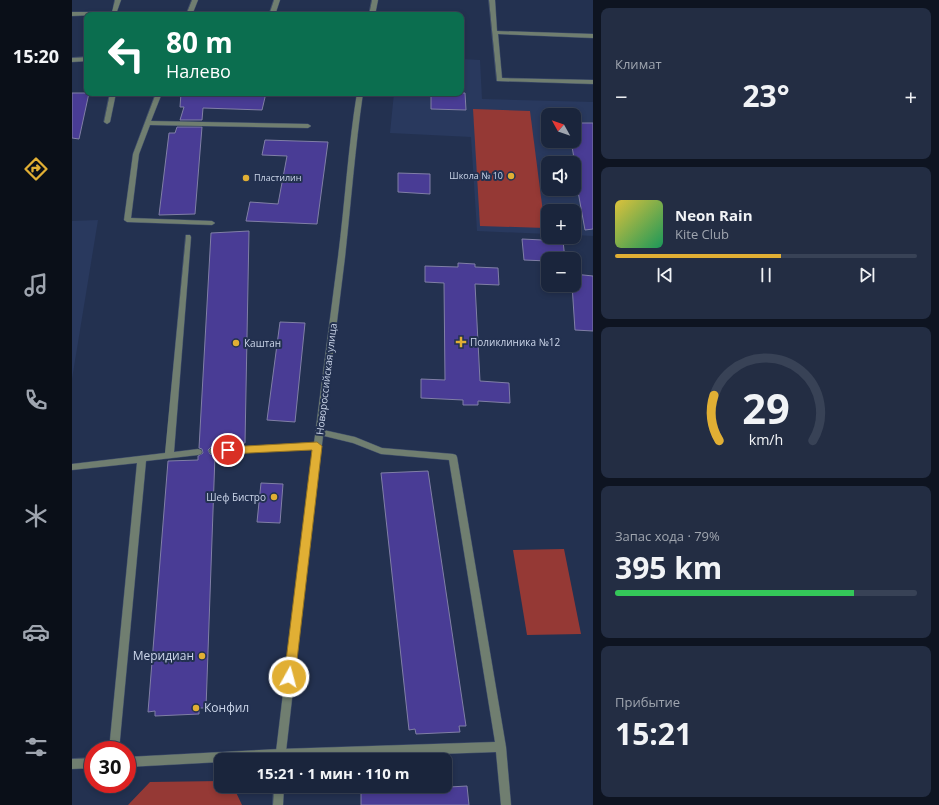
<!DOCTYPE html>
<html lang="ru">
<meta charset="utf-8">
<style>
body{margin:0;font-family:"Open Sans",sans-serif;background:#232d43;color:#f1f3f6;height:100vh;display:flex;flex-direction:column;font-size:15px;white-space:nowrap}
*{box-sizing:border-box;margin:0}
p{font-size:13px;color:#9fa5af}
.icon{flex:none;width:22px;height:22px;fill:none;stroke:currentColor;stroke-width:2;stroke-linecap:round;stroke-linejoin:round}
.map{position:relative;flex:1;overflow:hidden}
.drawer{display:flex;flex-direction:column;gap:8px;padding:8px;background:#0e1421;width:346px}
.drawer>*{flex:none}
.hud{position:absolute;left:12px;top:12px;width:380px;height:84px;border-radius:8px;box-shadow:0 2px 6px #0003,0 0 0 1px #384256;background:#0b6e4f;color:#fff;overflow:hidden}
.needle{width:26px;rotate:310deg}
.fabs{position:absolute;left:469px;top:108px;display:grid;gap:8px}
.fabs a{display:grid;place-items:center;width:40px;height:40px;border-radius:8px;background:#1a253c;box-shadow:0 2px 6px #0003,0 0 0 1px #384256;font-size:20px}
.speed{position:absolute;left:12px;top:741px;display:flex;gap:8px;font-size:20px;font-weight:700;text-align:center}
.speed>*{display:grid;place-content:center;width:52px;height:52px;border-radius:50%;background:#1a253c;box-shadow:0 2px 6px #0003,0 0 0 1px #384256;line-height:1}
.speed .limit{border:6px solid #d22;background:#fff;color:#111}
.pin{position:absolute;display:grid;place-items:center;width:34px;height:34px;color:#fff;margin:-17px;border:2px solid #fff;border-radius:50%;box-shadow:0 1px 4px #0007}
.me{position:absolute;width:44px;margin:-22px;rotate:7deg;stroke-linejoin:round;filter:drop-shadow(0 0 3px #0008)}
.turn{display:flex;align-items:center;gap:14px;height:84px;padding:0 16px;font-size:18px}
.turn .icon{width:52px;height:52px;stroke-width:2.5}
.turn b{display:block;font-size:28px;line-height:34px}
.big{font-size:30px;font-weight:700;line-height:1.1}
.drawer .tile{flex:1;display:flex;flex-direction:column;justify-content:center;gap:6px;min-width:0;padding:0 14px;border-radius:8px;background:#232d43}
.drawer .dial{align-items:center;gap:0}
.dial svg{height:104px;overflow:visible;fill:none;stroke:#384256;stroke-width:7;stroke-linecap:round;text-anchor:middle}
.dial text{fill:#f1f3f6;stroke:none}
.song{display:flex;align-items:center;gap:12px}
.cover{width:48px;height:48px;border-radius:6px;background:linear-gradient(135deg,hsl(50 70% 55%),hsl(150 70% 35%))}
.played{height:4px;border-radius:2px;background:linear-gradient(90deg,#e1af34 55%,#384256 55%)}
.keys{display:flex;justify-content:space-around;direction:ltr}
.heat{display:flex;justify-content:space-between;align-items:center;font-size:22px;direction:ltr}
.charge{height:6px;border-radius:3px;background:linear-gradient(90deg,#34c759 79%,#384256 0)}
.trip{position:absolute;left:142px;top:753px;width:238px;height:40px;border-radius:8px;background:#1a253c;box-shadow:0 2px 6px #0003,0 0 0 1px #384256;font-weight:700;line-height:40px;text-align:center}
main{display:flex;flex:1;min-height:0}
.menu{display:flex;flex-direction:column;width:72px;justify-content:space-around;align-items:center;background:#0a0f18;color:#9fa5af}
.menu .icon{width:28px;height:28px}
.menu .on{color:#e1af34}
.menu b{font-size:18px;color:#f1f3f6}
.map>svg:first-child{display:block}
.built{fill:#29395e;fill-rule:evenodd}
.green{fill:#953935}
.building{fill:#493c95;stroke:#807fa6}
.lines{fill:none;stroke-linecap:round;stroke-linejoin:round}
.service-casing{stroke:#414f6c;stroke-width:1}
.minor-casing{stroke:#414f6c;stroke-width:1}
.service{fill:#707e70;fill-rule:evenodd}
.minor{fill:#707e70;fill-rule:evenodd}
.route{fill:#e1af34;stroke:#927222}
.poi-dot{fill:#e1af34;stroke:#233150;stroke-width:1.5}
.labels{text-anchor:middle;stroke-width:4;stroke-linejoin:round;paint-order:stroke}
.far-poi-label{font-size:9px;fill:#ccd6ea;stroke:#233150;text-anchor:end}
.poi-label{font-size:10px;fill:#ccd6ea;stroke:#233150;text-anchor:start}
.street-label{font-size:10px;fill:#ccd6ea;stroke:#233150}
.near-poi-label{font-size:12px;fill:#ccd6ea;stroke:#233150;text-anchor:end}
</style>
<main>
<nav class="menu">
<b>15:20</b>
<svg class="icon on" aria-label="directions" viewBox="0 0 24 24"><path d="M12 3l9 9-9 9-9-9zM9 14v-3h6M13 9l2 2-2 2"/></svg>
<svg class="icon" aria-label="music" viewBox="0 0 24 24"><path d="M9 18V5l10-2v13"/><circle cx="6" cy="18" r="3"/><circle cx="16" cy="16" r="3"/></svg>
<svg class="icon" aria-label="phone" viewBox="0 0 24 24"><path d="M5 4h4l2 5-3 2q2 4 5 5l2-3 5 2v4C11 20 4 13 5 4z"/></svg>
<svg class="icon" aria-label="climate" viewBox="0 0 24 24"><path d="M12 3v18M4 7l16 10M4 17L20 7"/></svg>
<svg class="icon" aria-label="car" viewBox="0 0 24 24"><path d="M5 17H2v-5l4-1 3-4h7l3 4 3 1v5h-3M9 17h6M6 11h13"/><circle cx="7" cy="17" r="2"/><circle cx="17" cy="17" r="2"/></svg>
<svg class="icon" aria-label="filters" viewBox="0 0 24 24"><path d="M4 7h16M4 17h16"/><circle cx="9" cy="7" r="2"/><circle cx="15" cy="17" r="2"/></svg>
</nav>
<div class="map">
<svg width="521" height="805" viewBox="0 0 521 805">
<rect width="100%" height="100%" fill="#233150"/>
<!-- built -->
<g class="built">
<path d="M389,59L408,60L410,99L521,102V236L502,235V211H476V234L405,231L399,137L318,133L322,93H389ZM476,115H502V141H476ZM476,163H502V189H476Z"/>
<polygon points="26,220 0,379 0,221"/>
</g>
<!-- green -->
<g class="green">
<polygon points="401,109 458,111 473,228 408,226"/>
<polygon points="492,549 509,634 455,635 441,550"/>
<polygon points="149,781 149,786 161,786 170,805 56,805 78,782"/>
</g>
<!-- building -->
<g class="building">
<polygon points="0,93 17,93 7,139 0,138"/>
<polygon points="109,93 194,93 190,110 131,108 130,120 108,120 112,107 108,107"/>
<polygon points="359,93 393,93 394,110 359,109"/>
<polygon points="502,123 521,123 521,229 513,230 503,175 505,175 499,141 502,141"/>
<polygon points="105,127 130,127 123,214 87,215 97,133 103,133"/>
<polygon points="193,140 256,142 245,224 174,221 178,202 206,204 215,156 190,155"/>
<polygon points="326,173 358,174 358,194 326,192"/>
<polygon points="177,231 173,443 143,444 143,446 138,448 136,450 138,454 143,455 134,708 127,708 127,714 83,716 83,711 76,712 96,461 126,460 126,456 131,453 130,449 127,448 139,233"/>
<polygon points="450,239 491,241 493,259 476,259 476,261 452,260"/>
<polygon points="386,263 403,264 403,267 426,268 427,285 403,284 408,381 437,383 438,403 406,401 406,405 391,405 391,400 349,398 349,379 373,380 372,283 353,282 353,266 386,267"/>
<polygon points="502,274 521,276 521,331 503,330 500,285 502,285"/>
<polygon points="208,322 233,323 223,422 195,420"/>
<polygon points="356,471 394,726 387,726 388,732 344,734 343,729 337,730 309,473"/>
<polygon points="189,483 211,484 208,523 185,522"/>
<polygon points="395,786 397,805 289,805 289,792"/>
</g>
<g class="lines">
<defs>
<g id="service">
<polygon points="43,0 49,0 44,14 0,16 0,12 40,12"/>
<polygon points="120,0 126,0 120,15 114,15"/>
<polygon points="202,0 208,0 203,15 197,15"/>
<polygon points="417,0 423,0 425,31 521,34 521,38 426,34 430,78 521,80 521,84 425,81"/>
<polygon points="15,57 15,61 0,62 0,58"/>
<polygon points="38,93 44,93 38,122 35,124 32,122"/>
<polygon points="84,93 90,93 79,121 236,124 239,126 236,128 78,125 67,154 59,218 140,221 143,223 140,225 55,222 52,220 61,154"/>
<polygon points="114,235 118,235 119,237 102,452 126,449 129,450 130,452 129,454 126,455 74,461 47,750 37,750 65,463 0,470 0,464 93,453"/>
<polygon points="247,429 283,437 310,448 381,454 384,455 385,457 434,747 439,805 429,805 424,752 193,760 149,760 149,762 55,767 55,757 208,749 423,742 377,460 309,454 281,443 244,434 243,432 244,430"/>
<polygon points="245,443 248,444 249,446 248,448 245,449 141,454 138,453 137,451 138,449 141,448"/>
<polygon points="21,758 21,768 0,769 0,759"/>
</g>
<g id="minor">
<polygon points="300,0 306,0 303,15 297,15"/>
<path d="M285,93H291C283,148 279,203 273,257C252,425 232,592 213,760H203C223,592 244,425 266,257C273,203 276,148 285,93Z"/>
<polygon points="202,786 212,786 211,805 201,805"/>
</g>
</defs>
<!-- service casing -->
<use href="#service" class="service-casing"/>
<!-- minor casing -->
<use href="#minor" class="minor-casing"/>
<!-- service -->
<use href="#service" class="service"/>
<!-- minor -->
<use href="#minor" class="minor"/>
</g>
<!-- route -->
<polygon class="route" points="245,442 250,446 223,677 221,681 217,682 213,681 212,677 240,450 156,454 152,453 151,450 152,448 156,447"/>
<!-- markers -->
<g class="poi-dot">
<circle cx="439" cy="176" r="4"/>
<circle cx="174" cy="178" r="4"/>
<path d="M387 336h4v4h4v4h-4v4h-4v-4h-4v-4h4z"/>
<circle cx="164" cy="343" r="4"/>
<circle cx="202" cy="497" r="4"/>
<circle cx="130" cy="656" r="4"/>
<circle cx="124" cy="708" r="4"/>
</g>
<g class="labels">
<!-- far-poi labels -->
<g class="far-poi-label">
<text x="431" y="179">Школа № 10</text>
<text x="182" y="181" text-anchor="start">Пластилин</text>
</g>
<!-- poi labels -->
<g class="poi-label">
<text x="398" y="346">Поликлиника №12</text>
<text x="172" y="347">Каштан</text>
<text x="194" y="501" text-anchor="end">Шеф Бистро</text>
</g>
<!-- street labels -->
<g class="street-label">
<text transform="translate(254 379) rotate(-83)" y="4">Новороссийская улица</text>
</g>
<!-- near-poi labels -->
<g class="near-poi-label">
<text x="122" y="660">Меридиан</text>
<text x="132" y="712" text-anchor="start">Конфил</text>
</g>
</g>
</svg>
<div class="fabs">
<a><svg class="needle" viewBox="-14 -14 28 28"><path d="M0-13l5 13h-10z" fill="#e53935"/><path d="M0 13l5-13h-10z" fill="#9fa5af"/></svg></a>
<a><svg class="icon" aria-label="sound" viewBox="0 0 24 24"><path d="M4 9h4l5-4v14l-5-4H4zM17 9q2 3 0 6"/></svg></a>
<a>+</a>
<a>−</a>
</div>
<div class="speed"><div class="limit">30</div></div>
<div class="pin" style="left:156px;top:450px;background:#d93025"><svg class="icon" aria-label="arrive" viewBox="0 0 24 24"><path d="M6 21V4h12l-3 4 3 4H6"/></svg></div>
<svg class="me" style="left:217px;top:677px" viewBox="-20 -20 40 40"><circle r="17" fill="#e1af34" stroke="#fff" stroke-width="3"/><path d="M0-11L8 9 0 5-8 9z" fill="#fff"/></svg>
<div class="trip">15:21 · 1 мин · 110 m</div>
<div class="hud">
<div class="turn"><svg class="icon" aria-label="left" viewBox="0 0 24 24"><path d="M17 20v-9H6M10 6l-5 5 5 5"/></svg><div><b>80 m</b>Налево</div></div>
</div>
</div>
<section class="drawer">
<div class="tile"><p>Климат</p>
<div class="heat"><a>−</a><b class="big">23°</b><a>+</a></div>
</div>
<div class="tile">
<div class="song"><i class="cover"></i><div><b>Neon Rain</b><p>Kite Club</p></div></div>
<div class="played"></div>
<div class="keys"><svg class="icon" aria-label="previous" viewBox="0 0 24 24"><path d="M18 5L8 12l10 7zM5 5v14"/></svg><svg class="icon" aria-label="pause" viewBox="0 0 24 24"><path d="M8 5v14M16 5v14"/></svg><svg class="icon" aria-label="next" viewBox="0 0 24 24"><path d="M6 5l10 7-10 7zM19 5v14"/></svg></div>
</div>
<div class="tile dial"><svg viewBox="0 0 100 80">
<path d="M14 69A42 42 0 1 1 86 69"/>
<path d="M14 69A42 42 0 0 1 10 34" stroke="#e1af34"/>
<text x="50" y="56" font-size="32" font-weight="700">29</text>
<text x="50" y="72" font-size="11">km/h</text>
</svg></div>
<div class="tile"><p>Запас хода · 79%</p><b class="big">395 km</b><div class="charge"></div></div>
<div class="tile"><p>Прибытие</p><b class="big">15:21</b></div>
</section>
</main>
